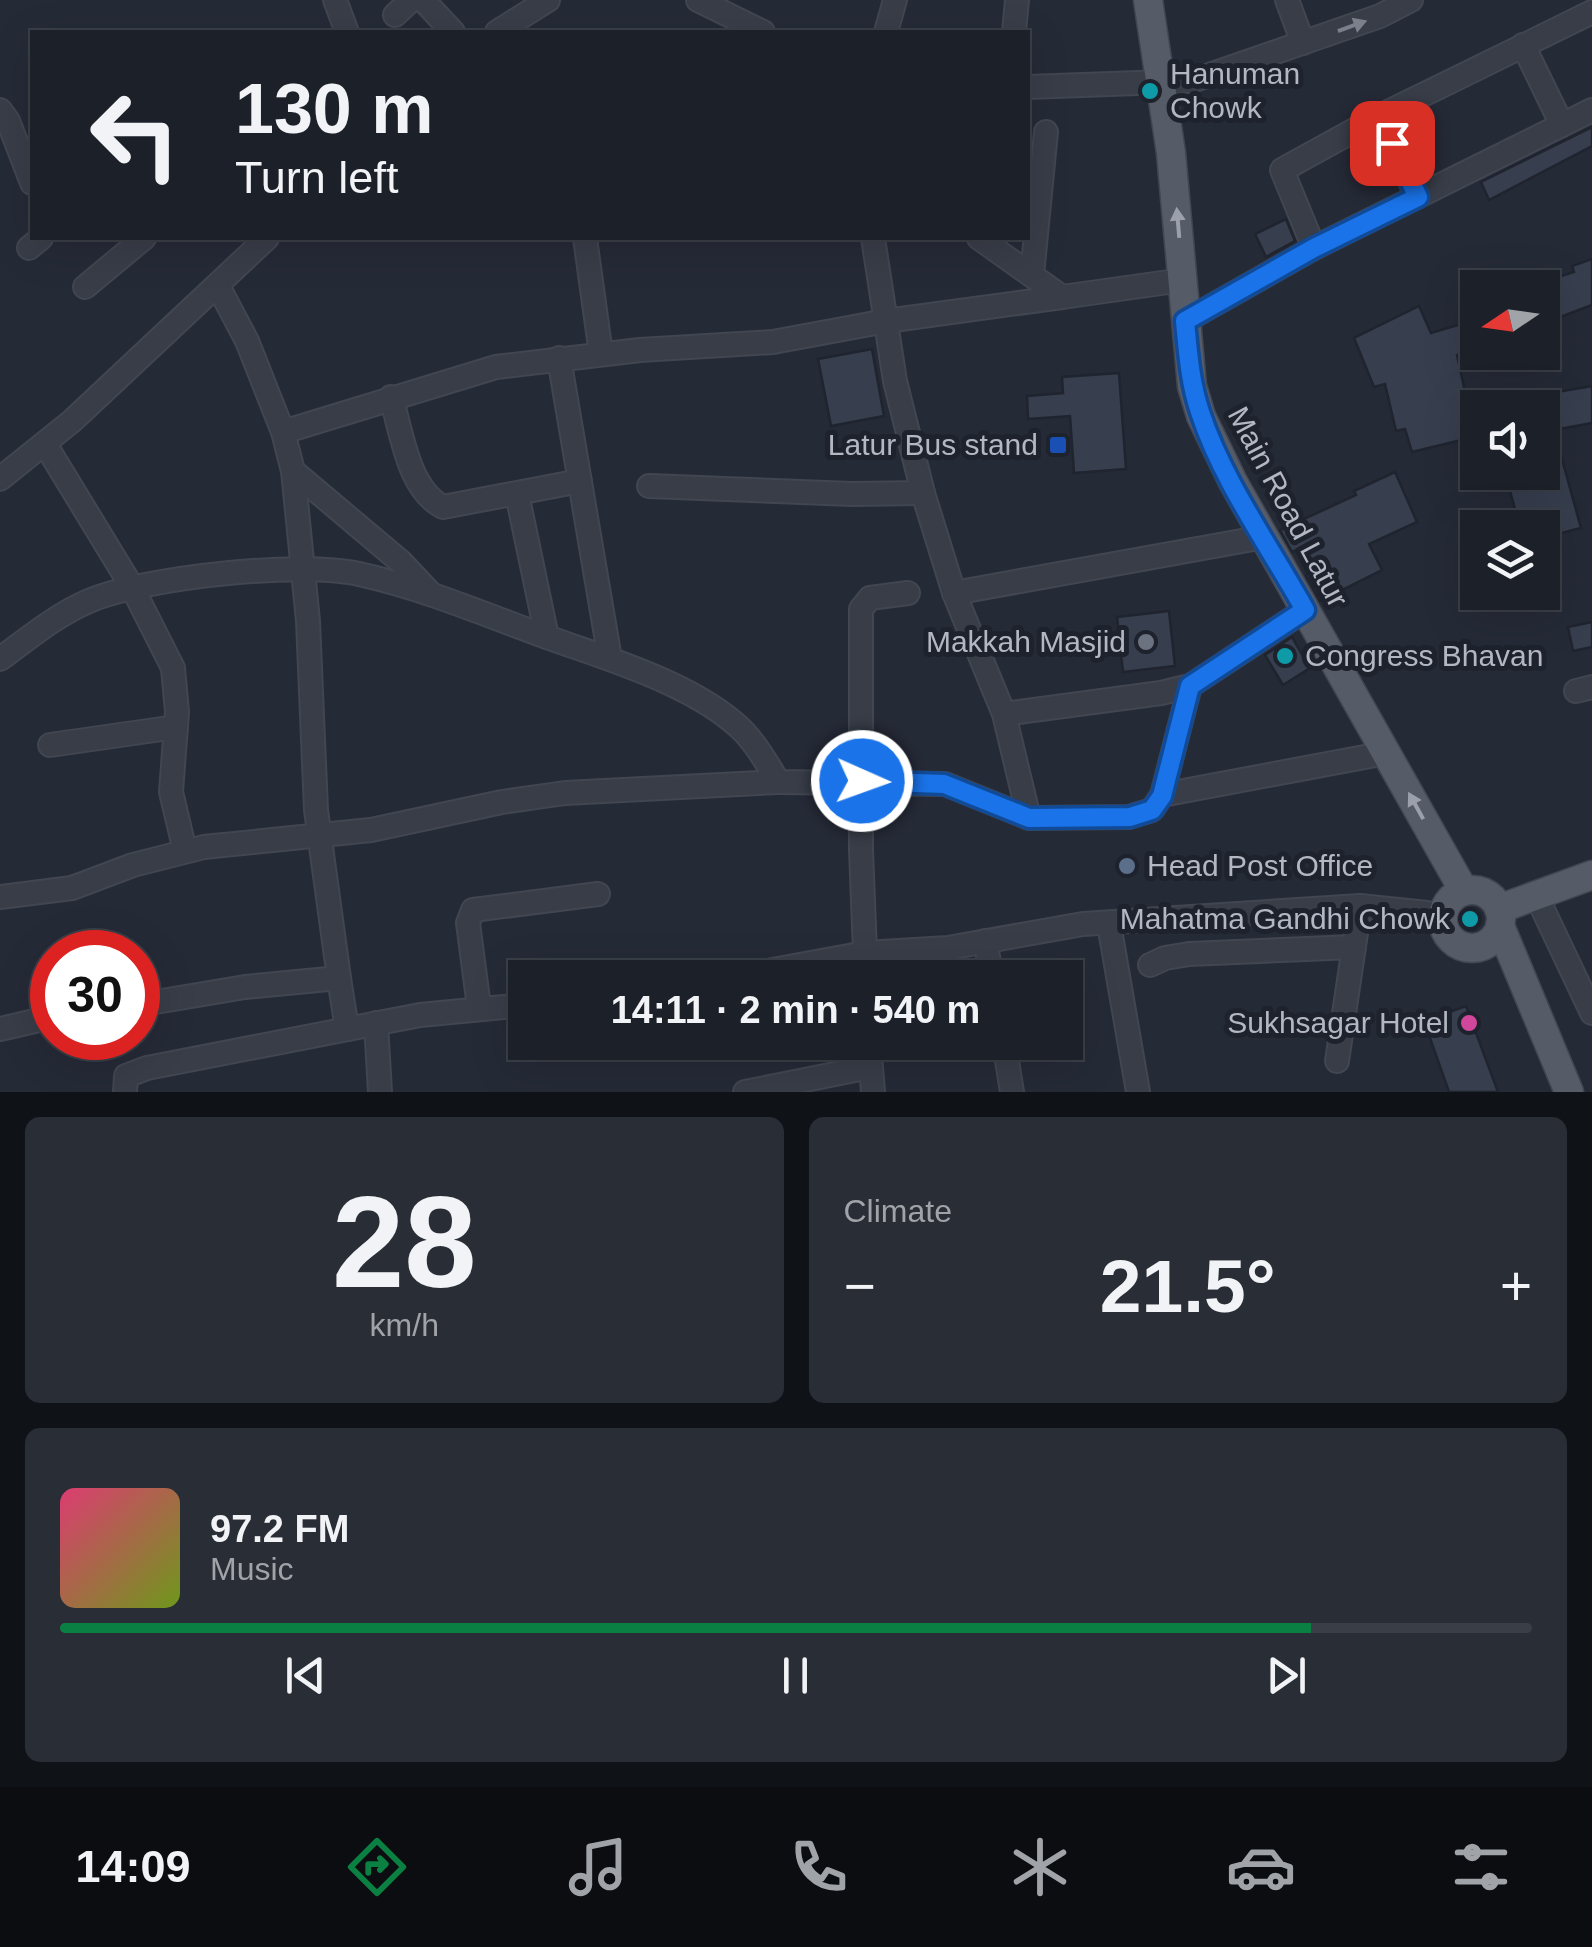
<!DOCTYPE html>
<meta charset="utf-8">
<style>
body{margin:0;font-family:Arial,sans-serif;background:#292d35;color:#f1f3f6;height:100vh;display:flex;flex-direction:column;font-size:38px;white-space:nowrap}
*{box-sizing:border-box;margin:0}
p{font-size:32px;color:#a0a3a8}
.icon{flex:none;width:55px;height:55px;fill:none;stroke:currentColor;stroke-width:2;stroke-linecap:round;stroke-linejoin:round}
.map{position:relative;height:1092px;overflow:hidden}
.details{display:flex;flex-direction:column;gap:25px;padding:25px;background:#0f1217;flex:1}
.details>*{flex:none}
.guide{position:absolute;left:30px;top:30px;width:1000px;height:210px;border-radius:0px;box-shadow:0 10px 40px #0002,0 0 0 2px #3a3e46;background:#1c2029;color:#f1f3f6;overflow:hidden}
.needle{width:65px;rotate:257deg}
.fabs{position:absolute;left:1460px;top:270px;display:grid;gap:20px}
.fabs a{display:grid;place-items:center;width:100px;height:100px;border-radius:0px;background:#1c2029;box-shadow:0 10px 40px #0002,0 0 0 2px #3a3e46;font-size:50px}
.speed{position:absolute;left:30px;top:930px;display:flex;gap:20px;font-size:50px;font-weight:700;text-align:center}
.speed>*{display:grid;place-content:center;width:130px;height:130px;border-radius:50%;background:#1c2029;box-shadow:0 10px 40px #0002,0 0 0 2px #3a3e46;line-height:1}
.speed .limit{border:15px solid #d22;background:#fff;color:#111}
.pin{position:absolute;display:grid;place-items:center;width:85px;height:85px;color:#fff;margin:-42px;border-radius:20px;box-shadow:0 5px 15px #0006}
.me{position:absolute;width:110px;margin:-55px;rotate:92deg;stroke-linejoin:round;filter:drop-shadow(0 0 8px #0008)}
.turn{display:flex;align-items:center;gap:35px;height:210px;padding:0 40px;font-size:45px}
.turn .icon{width:130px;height:130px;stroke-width:2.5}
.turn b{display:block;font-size:70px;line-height:85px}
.big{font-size:75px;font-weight:700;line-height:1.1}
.details .tile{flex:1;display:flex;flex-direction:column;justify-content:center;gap:15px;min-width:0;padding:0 35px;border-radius:15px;background:#292d35}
.details .dial{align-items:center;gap:0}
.dial b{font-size:130px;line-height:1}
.song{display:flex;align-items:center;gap:30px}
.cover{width:120px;height:120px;border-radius:15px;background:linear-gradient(135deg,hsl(340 70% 55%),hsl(80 70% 35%))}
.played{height:10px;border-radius:5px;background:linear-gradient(90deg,#0b8043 85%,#3a3e46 85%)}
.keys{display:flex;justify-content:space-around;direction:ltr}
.heat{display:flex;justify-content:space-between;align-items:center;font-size:55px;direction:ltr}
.details .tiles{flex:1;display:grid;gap:25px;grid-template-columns:1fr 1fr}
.tile:last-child{grid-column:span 2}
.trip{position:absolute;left:508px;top:960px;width:575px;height:100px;border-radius:0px;background:#1c2029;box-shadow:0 10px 40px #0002,0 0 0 2px #3a3e46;font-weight:700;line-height:100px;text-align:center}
.tab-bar{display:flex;height:160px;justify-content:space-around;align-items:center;background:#0b0d10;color:#a0a3a8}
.tab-bar .icon{width:70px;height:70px}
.tab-bar .selected{color:#0b8043}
.tab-bar b{font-size:45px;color:#f1f3f6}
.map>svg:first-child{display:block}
.building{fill:#373e4e;stroke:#1f242f;stroke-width:2.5}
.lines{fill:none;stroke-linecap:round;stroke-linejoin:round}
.minor-casing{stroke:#414651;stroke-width:26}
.major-casing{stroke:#414651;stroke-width:31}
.minor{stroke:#383d48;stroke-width:22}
.major{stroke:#565b68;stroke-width:28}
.oneway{fill:#7c808c}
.oneway2{fill:#9ca0ad}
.route-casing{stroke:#114b97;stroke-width:25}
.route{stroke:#1a73e8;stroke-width:18}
.culture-dot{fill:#0f9aa8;stroke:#1d222d;stroke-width:4}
.transit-dot{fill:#1a4fb4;stroke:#1d222d;stroke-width:4}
.worship-dot{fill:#6b7280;stroke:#1d222d;stroke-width:4}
.service-dot{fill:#5c6f8a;stroke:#1d222d;stroke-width:4}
.hotel-dot{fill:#d1479c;stroke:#1d222d;stroke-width:4}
.labels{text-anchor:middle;stroke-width:10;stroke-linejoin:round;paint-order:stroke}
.poi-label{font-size:30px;fill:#b3b7c4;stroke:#1d222d;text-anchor:end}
.street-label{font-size:30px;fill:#b3b7c4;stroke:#1d222d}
</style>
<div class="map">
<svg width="1592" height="1092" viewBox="0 0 1592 1092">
<rect width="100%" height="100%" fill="#252a37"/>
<!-- building -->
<g class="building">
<polygon points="1592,127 1592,146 1489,200 1481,182"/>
<polygon points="1286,219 1295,241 1266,257 1255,234"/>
<polygon points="1592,259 1592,305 1542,324 1542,290 1560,285 1558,277 1574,272 1572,266"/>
<polygon points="1419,306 1431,333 1478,319 1478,347 1457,355 1469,410 1478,408 1478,436 1412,452 1405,429 1396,431 1385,384 1374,387 1354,338"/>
<polygon points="872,349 884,416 831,426 818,359"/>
<polygon points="1119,373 1126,469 1074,473 1070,416 1028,419 1027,396 1063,393 1062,377"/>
<polygon points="1592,386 1592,423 1554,430 1581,528 1542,538 1542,528 1520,528 1505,472 1542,472 1542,408 1506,408 1505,401"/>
<polygon points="1395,472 1417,522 1369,544 1382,570 1320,601 1306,575 1309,573 1298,549 1292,552 1280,530 1356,495 1354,491"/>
<polygon points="1169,611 1175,666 1123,672 1117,617"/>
<polygon points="1592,622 1592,647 1573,651 1568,627"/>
<polygon points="1292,637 1310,668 1283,685 1265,655"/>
<polygon points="1466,1006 1498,1092 1449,1092 1424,1021"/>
</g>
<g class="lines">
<defs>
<g id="minor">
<polyline points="335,0 347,32"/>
<polyline points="423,0 453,32"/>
<polyline points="698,0 763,32"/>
<polyline points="1287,0 1303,43"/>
<polyline points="395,15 411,0"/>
<polyline points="497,32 548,0"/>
<polyline points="886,32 895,0"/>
<polyline points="1014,32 1017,0"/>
<polyline points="1523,45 1562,125"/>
<polyline points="1028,87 1192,81 1380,16 1411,0"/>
<polyline points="0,110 8,121 32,183"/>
<polyline points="1380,116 1417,197"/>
<polyline points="585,238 601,354"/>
<polyline points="873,238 895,381 923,493 954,593 1004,714 1029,818 1129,817 1152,810 1162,795 1190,686 1161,693 1004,714"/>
<polyline points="979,238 1062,297 1183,280"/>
<polyline points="29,248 41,238"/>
<polyline points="1314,248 1282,170 1380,116 1592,12"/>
<polyline points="1032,275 1046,132"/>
<polyline points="85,287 144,238"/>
<polyline points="1185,321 1314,248 1592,110"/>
<polyline points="559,358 610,659"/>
<path d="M391,397C402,433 408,489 443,507L580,481"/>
<polyline points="283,432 496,367 640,350 773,342 886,321 1062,297"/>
<polyline points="45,444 132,587 173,668 177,712 171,792 185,851"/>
<polyline points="293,471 401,562 431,594"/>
<polyline points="0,479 72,421 267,238"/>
<polyline points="649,486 852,494 923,493"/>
<polyline points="517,494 547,637"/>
<polyline points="954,593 1264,537"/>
<path d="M0,659C29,638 56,615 89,601C146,577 298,561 359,574C428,589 495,619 561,642C618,662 701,688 744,732C758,747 768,764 778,782L945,784L1029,818"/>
<polyline points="1190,686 1305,610"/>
<polyline points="1576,691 1592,687"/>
<polyline points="50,745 176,727"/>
<polyline points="1162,795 1386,753"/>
<polyline points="0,897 72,888 133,865 204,847 371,830 502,802 565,793 778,782"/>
<polyline points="1537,897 1592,1013"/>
<polyline points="1109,924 1138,1092"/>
<polyline points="985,941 992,978"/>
<polyline points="1150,965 1165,958 1189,954 1354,947"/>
<polyline points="339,978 347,1029"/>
<polyline points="730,978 865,953 948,948 1083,924 1360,906 1427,913 1443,924"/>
<polyline points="866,978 861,850 861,609 870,598 908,593"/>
<polyline points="138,1005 245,987 339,978 316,810 308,621 293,471 283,432 247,341 218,286"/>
<polyline points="479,1007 468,923 473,910 598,894"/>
<polyline points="376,1023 380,1092"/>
<polyline points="0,1029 52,1017"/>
<polyline points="869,1042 873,1092"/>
<polyline points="1004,1042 1012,1092"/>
<polyline points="1337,1061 1360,906"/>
<polyline points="125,1092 126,1076 147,1068 420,1015 525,1005"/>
<polyline points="745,1092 870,1067"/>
</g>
<g id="major">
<polyline points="1148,0 1171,153 1192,386 1201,416 1233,482 1464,891"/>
<circle cx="1472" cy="919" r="29"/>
<polyline points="1499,909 1592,875"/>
<polyline points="1500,926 1569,1092"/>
</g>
</defs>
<!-- minor casing -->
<use href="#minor" class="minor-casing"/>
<!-- major casing -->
<use href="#major" class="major-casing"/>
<!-- minor -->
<use href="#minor" class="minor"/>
<!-- major -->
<use href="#major" class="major"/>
</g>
<!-- one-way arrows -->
<defs><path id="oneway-solid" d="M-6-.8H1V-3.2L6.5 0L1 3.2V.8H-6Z" transform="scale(2.5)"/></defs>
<use class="oneway" href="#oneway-solid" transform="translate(1352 26) rotate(-20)"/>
<g class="oneway2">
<use href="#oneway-solid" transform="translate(1178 223) rotate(-95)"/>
<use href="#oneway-solid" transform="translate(1416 806) rotate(-119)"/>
</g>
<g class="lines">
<defs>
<path id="route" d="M862,781L944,784L1029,818L1130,817L1152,810L1162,796L1190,686L1305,610C1270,547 1222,480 1200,412C1190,383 1188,352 1185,321L1314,248L1418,197L1392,143"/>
</defs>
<!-- route casing -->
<use href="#route" class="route-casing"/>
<!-- route -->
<use href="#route" class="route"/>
</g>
<!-- markers -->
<g class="culture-dot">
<circle cx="1150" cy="91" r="10"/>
<circle cx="1285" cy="656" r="10"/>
<circle cx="1470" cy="919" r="10"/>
</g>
<rect class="transit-dot" x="1048" y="435" width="20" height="20" rx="5"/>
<circle class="worship-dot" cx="1146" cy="642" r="10"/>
<circle class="service-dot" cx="1127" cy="866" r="10"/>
<circle class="hotel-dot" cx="1469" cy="1023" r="10"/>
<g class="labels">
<!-- poi labels -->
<g class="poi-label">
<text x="1170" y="84" text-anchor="start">Hanuman<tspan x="1170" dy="34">Chowk</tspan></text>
<text x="1038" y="455">Latur Bus stand</text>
<text x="1126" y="652">Makkah Masjid</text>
<text x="1305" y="666" text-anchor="start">Congress Bhavan</text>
<text x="1147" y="876" text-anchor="start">Head Post Office</text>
<text x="1450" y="929">Mahatma Gandhi Chowk</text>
<text x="1449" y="1033">Sukhsagar Hotel</text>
</g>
<!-- street labels -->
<g class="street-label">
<text transform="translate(1288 507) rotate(62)" y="10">Main Road Latur</text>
</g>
</g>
</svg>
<div class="fabs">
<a><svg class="needle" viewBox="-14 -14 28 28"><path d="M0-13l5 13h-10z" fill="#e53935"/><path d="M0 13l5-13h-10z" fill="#a0a3a8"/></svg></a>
<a><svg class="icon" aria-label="sound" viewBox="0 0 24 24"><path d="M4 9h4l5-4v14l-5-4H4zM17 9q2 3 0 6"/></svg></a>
<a><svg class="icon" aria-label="layers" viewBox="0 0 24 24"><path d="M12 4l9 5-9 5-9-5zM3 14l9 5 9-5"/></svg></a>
</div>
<div class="speed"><div class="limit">30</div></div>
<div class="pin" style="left:1392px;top:143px;background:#d93025"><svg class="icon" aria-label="arrive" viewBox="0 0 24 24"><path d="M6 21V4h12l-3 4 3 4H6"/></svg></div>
<svg class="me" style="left:862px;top:781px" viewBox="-20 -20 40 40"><circle r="17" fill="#1a73e8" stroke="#fff" stroke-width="3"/><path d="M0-11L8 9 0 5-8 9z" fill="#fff"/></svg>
<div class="trip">14:11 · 2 min · 540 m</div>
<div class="guide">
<div class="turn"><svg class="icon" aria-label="left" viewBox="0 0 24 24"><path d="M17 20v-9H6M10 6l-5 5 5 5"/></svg><div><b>130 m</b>Turn left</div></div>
</div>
</div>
<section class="details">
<div class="tiles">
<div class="tile dial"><b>28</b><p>km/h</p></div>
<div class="tile"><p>Climate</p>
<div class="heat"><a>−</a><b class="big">21.5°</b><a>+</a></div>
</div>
<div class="tile">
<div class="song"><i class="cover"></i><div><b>97.2 FM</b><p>Music</p></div></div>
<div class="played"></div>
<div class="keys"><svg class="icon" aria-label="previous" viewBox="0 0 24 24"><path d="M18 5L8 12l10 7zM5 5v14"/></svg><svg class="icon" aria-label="pause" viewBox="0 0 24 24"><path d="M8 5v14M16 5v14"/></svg><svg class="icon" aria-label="next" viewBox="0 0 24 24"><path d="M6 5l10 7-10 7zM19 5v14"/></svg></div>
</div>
</div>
</section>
<nav class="tab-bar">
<b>14:09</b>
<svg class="icon selected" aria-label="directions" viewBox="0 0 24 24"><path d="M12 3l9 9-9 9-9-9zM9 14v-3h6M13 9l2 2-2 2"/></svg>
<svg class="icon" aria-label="music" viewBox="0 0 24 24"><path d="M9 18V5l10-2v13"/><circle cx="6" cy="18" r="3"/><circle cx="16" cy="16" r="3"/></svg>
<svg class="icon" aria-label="phone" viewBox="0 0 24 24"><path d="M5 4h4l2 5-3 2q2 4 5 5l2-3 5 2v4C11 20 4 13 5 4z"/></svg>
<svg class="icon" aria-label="climate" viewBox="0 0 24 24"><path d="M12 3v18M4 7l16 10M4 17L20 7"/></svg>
<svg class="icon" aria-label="car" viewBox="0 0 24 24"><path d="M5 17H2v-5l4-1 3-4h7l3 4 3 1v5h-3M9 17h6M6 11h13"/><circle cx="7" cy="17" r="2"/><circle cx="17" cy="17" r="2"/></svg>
<svg class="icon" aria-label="filters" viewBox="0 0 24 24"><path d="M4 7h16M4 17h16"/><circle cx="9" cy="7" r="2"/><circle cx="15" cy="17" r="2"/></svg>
</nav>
